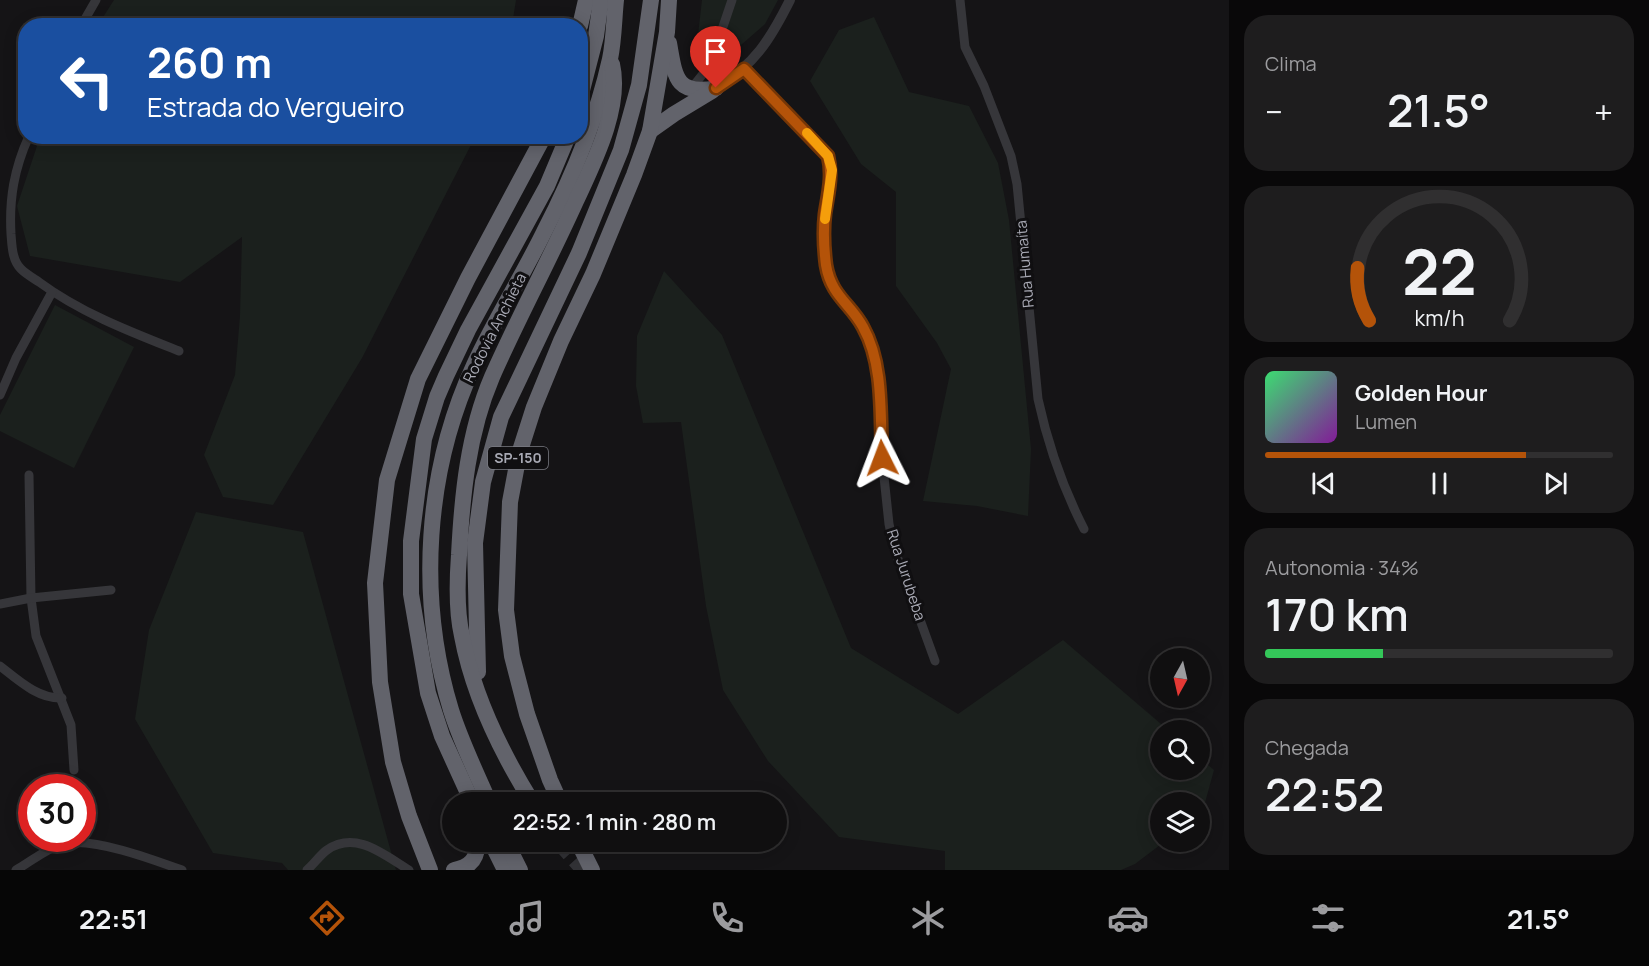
<!DOCTYPE html>
<html lang="pt">
<meta charset="utf-8">
<style>
body{margin:0;font-family:Manrope,sans-serif;background:#1e1d1e;color:#f1f3f6;height:100vh;display:flex;flex-direction:column;font-size:22px;white-space:nowrap}
*{box-sizing:border-box;margin:0}
p{font-size:20px;color:#9c9c9f}
.icon{flex:none;width:33px;height:33px;fill:none;stroke:currentColor;stroke-width:2;stroke-linecap:round;stroke-linejoin:round}
.map{position:relative;flex:1;overflow:hidden}
.details{display:flex;flex-direction:column;gap:15px;padding:15px;background:#090809;width:420px}
.details>*{flex:none}
.hud{position:absolute;left:18px;top:18px;width:570px;height:126px;border-radius:24px;box-shadow:0 3px 15px #0003,0 0 0 2px #302f30;background:#1a4fa0;color:#fff;overflow:hidden}
.needle{width:39px;rotate:188deg}
.fabs{position:absolute;left:1150px;top:648px;display:grid;gap:12px}
.fabs a{display:grid;place-items:center;width:60px;height:60px;border-radius:50%;background:#100f10;box-shadow:0 3px 15px #0003,0 0 0 2px #302f30;font-size:30px}
.speed{position:absolute;left:18px;top:774px;display:flex;gap:12px;font-size:30px;font-weight:700;text-align:center}
.speed>*{display:grid;place-content:center;width:78px;height:78px;border-radius:50%;background:#100f10;box-shadow:0 3px 15px #0003,0 0 0 2px #302f30;line-height:1}
.speed .limit{border:9px solid #d22;background:#fff;color:#111}
.pin{position:absolute;display:grid;place-items:center;width:51px;height:51px;color:#fff;margin:-62px -26px;border-radius:50% 50% 50% 0;rotate:-45deg;box-shadow:0 0 6px #0007}
.pin .icon{rotate:45deg}
.me{position:absolute;width:66px;margin:-33px;rotate:357deg;stroke-linejoin:round;filter:drop-shadow(0 0 4px #0008)}
.turn{display:flex;align-items:center;gap:21px;height:126px;padding:0 30px;font-size:27px}
.turn .icon{width:78px;height:78px;stroke-width:2.5}
.turn b{display:block;font-size:42px;line-height:51px}
.big{font-size:45px;font-weight:600;line-height:1.1}
.details .card{flex:1;display:flex;flex-direction:column;justify-content:center;gap:9px;min-width:0;padding:0 21px;border-radius:24px;background:#1e1d1e}
.details .dial{align-items:center;gap:0}
.dial svg{height:156px;overflow:visible;fill:none;stroke:#302f30;stroke-width:7;stroke-linecap:round;text-anchor:middle}
.dial text{fill:#f1f3f6;stroke:none}
.song{display:flex;align-items:center;gap:18px}
.cover{width:72px;height:72px;border-radius:9px;background:linear-gradient(135deg,hsl(140 70% 55%),hsl(290 70% 35%))}
.played{height:6px;border-radius:3px;background:linear-gradient(90deg,#b45309 75%,#302f30 75%)}
.keys{display:flex;justify-content:space-around;direction:ltr}
.heat{display:flex;justify-content:space-between;align-items:center;font-size:33px;direction:ltr}
.charge{height:9px;border-radius:4px;background:linear-gradient(90deg,#34c759 34%,#302f30 0)}
.trip{position:absolute;left:442px;top:792px;width:345px;height:60px;border-radius:30px;background:#100f10;box-shadow:0 3px 15px #0003,0 0 0 2px #302f30;font-weight:600;line-height:60px;text-align:center}
.menu{display:flex;height:96px;justify-content:space-around;align-items:center;background:#060606;color:#9c9c9f}
.menu .icon{width:42px;height:42px}
.menu .on{color:#b45309}
.menu b{font-size:27px;color:#f1f3f6}
main{display:flex;flex:1;min-height:0}
.map>svg:first-child{display:block}
.green{fill:#1b201d}
.lines{fill:none;stroke-linecap:round;stroke-linejoin:round}
.motorway-tunnel{stroke:#323236;stroke-width:16;stroke-dasharray:16 8;stroke-linecap:butt}
.minor{stroke:#36363a;stroke-width:9}
.tertiary{stroke:#36363a;stroke-width:10}
.motorway{stroke:#62636b;stroke-width:16}
.route-casing{stroke:#753606;stroke-width:15}
.route{stroke:#b45309;stroke-width:10}
.slow{stroke:#f59e0b;stroke-width:10}
.labels{text-anchor:middle;stroke-width:6;stroke-linejoin:round;paint-order:stroke}
.shield{fill:#100f11;stroke:#7a7b83;stroke-width:1.5}
.shield-label{font-size:14px;font-weight:bold;fill:#a8a9b4}
.street-label{font-size:15px;fill:#a8a9b4;stroke:#100f11}
</style>
<main>
<div class="map">
<svg width="1229" height="870" viewBox="0 0 1229 870">
<rect width="100%" height="100%" fill="#151416"/>
<!-- green -->
<g class="green">
<polygon points="114,0 516,0 512,25 98,25"/>
<polygon points="702,0 778,0 765,24 741,45 697,44"/>
<polygon points="874,17 909,92 969,106 998,163 1009,220 1031,449 1028,516 977,506 923,501 951,369 937,343 896,286 896,192 861,164 810,81 839,30"/>
<polygon points="40,137 475,137 362,358 273,505 223,497 204,455 235,375 240,316 242,237 180,282 30,256 17,206"/>
<polygon points="664,271 722,335 851,648 958,714 1063,640 1168,730 1161,730 1161,770 1200,770 1200,758 1214,770 1203,810 1200,813 1200,802 1161,802 1161,842 1164,842 1135,864 1121,870 945,870 945,851 839,837 768,761 723,690 706,606 681,422 643,423 636,386 637,336"/>
<polygon points="55,305 134,347 74,468 0,431 0,415"/>
<polygon points="196,512 303,532 396,870 288,870 282,863 213,853 135,719 149,630"/>
</g>
<g class="lines">
<!-- motorway-tunnel -->
<polyline class="motorway-tunnel" points="559,842 584,870"/>
<!-- minor -->
<g class="minor">
<path d="M960,0L965,47L984,86L1011,156L1017,184L1038,399C1048,445 1062,486 1084,529"/>
<polyline points="81,26 96,0"/>
<polyline points="744,69 828,156 832,170 825,217 827,266 833,286 843,303 863,326 875,356 878,377 882,458 889,524 894,548 935,661"/>
<polyline points="691,89 710,65 732,0"/>
<path d="M29,136C14,169 9,199 11,234C12,246 12,260 21,269C26,274 33,278 39,282C81,313 131,332 179,351"/>
<polyline points="0,395 16,358 52,292"/>
<polyline points="29,475 31,598 36,636 71,725 74,770"/>
<polyline points="0,604 31,598 111,590"/>
<path d="M0,666C18,680 38,699 62,698"/>
<path d="M16,870C32,861 50,845 69,843C98,839 154,860 182,870"/>
<path d="M307,870C314,864 320,855 327,850C356,830 384,855 409,870"/>
</g>
<!-- tertiary -->
<path class="tertiary" d="M716,88C755,64 770,40 790,0"/>
<!-- motorway -->
<g class="motorway">
<polyline points="580,26 586,0"/>
<path d="M669,43C675,76 675,96 716,88"/>
<polyline points="580,98 596,36 601,0"/>
<polyline points="650,131 674,114 712,91"/>
<polyline points="478,672 475,543 483,482 501,417 579,253 621,150 639,85 651,0"/>
<polyline points="472,802 442,736 428,693 411,594 411,541 424,439 437,397 446,376 468,330 547,186 568,136"/>
<path d="M489,802C476,772 461,742 451,710C417,598 425,471 474,365C495,319 522,277 544,232C572,178 597,118 610,59C614,40 614,19 616,0"/>
<path d="M532,802C501,752 473,695 462,636C456,610 457,582 459,555C462,496 468,433 492,377C518,318 549,261 576,201C594,162 622,107 612,64"/>
<polyline points="560,802 550,780 527,714 512,656 506,610 510,502 519,454 534,407 561,341 593,274 634,175 650,131 667,32 669,0"/>
<polyline points="491,842 505,870"/>
<polyline points="506,842 520,870"/>
<polyline points="578,842 592,870"/>
<polyline points="430,870 409,816 393,762 380,682 375,583 387,480 418,379 468,278 544,136"/>
<path d="M454,870C470,867 478,859 477,842"/>
</g>
</g>
<g class="lines">
<defs>
<path id="route" d="M716,88L744,69L828,156C833,176 828,194 825,214C823,231 824,249 826,265C831,296 851,304 863,327C884,364 880,416 882,458"/>
</defs>
<!-- route casing -->
<use href="#route" class="route-casing"/>
<!-- route -->
<use href="#route" class="route"/>
<!-- slow -->
<polyline class="slow" points="807,133 828,156 832,170 825,219"/>
</g>
<g class="labels">
<!-- shield labels -->
<rect class="shield" x="488" y="447" width="60" height="22" rx="4.5"/>
<g class="shield-label">
<text x="518" y="463">SP-150</text>
</g>
<!-- street labels -->
<g class="street-label">
<text transform="translate(1025 264) rotate(-95)" y="5">Rua Humaíta</text>
<text transform="translate(495 328) rotate(-63)" y="5">Rodovia Anchieta</text>
<text transform="translate(906 575) rotate(72)" y="5">Rua Jurubeba</text>
</g>
</g>
</svg>
<div class="fabs">
<a><svg class="needle" viewBox="-14 -14 28 28"><path d="M0-13l5 13h-10z" fill="#e53935"/><path d="M0 13l5-13h-10z" fill="#9c9c9f"/></svg></a>
<a><svg class="icon" aria-label="search" viewBox="0 0 24 24"><circle cx="10" cy="10" r="6"/><path d="M15 15l6 6"/></svg></a>
<a><svg class="icon" aria-label="layers" viewBox="0 0 24 24"><path d="M12 4l9 5-9 5-9-5zM3 14l9 5 9-5"/></svg></a>
</div>
<div class="speed"><div class="limit">30</div></div>
<div class="pin" style="left:716px;top:88px;background:#d93025"><svg class="icon" aria-label="arrive" viewBox="0 0 24 24"><path d="M6 21V4h12l-3 4 3 4H6"/></svg></div>
<svg class="me" style="left:882px;top:458px" viewBox="-20 -20 40 40"><path d="M0-17L14 15 0 8-14 15z" fill="#b45309" stroke="#fff" stroke-width="4"/></svg>
<div class="trip">22:52 · 1 min · 280 m</div>
<div class="hud">
<div class="turn"><svg class="icon" aria-label="left" viewBox="0 0 24 24"><path d="M17 20v-9H6M10 6l-5 5 5 5"/></svg><div><b>260 m</b>Estrada do Vergueiro</div></div>
</div>
</div>
<section class="details">
<div class="card"><p>Clima</p>
<div class="heat"><a>−</a><b class="big">21.5°</b><a>+</a></div>
</div>
<div class="card dial"><svg viewBox="0 0 100 80">
<path d="M14 69A42 42 0 1 1 86 69"/>
<path d="M14 69A42 42 0 0 1 8 42" stroke="#b45309"/>
<text x="50" y="56" font-size="32" font-weight="700">22</text>
<text x="50" y="72" font-size="11">km/h</text>
</svg></div>
<div class="card">
<div class="song"><i class="cover"></i><div><b>Golden Hour</b><p>Lumen</p></div></div>
<div class="played"></div>
<div class="keys"><svg class="icon" aria-label="previous" viewBox="0 0 24 24"><path d="M18 5L8 12l10 7zM5 5v14"/></svg><svg class="icon" aria-label="pause" viewBox="0 0 24 24"><path d="M8 5v14M16 5v14"/></svg><svg class="icon" aria-label="next" viewBox="0 0 24 24"><path d="M6 5l10 7-10 7zM19 5v14"/></svg></div>
</div>
<div class="card"><p>Autonomia · 34%</p><b class="big">170 km</b><div class="charge"></div></div>
<div class="card"><p>Chegada</p><b class="big">22:52</b></div>
</section>
</main>
<nav class="menu">
<b>22:51</b>
<svg class="icon on" aria-label="directions" viewBox="0 0 24 24"><path d="M12 3l9 9-9 9-9-9zM9 14v-3h6M13 9l2 2-2 2"/></svg>
<svg class="icon" aria-label="music" viewBox="0 0 24 24"><path d="M9 18V5l10-2v13"/><circle cx="6" cy="18" r="3"/><circle cx="16" cy="16" r="3"/></svg>
<svg class="icon" aria-label="phone" viewBox="0 0 24 24"><path d="M5 4h4l2 5-3 2q2 4 5 5l2-3 5 2v4C11 20 4 13 5 4z"/></svg>
<svg class="icon" aria-label="climate" viewBox="0 0 24 24"><path d="M12 3v18M4 7l16 10M4 17L20 7"/></svg>
<svg class="icon" aria-label="car" viewBox="0 0 24 24"><path d="M5 17H2v-5l4-1 3-4h7l3 4 3 1v5h-3M9 17h6M6 11h13"/><circle cx="7" cy="17" r="2"/><circle cx="17" cy="17" r="2"/></svg>
<svg class="icon" aria-label="filters" viewBox="0 0 24 24"><path d="M4 7h16M4 17h16"/><circle cx="9" cy="7" r="2"/><circle cx="15" cy="17" r="2"/></svg>
<b>21.5°</b>
</nav>
